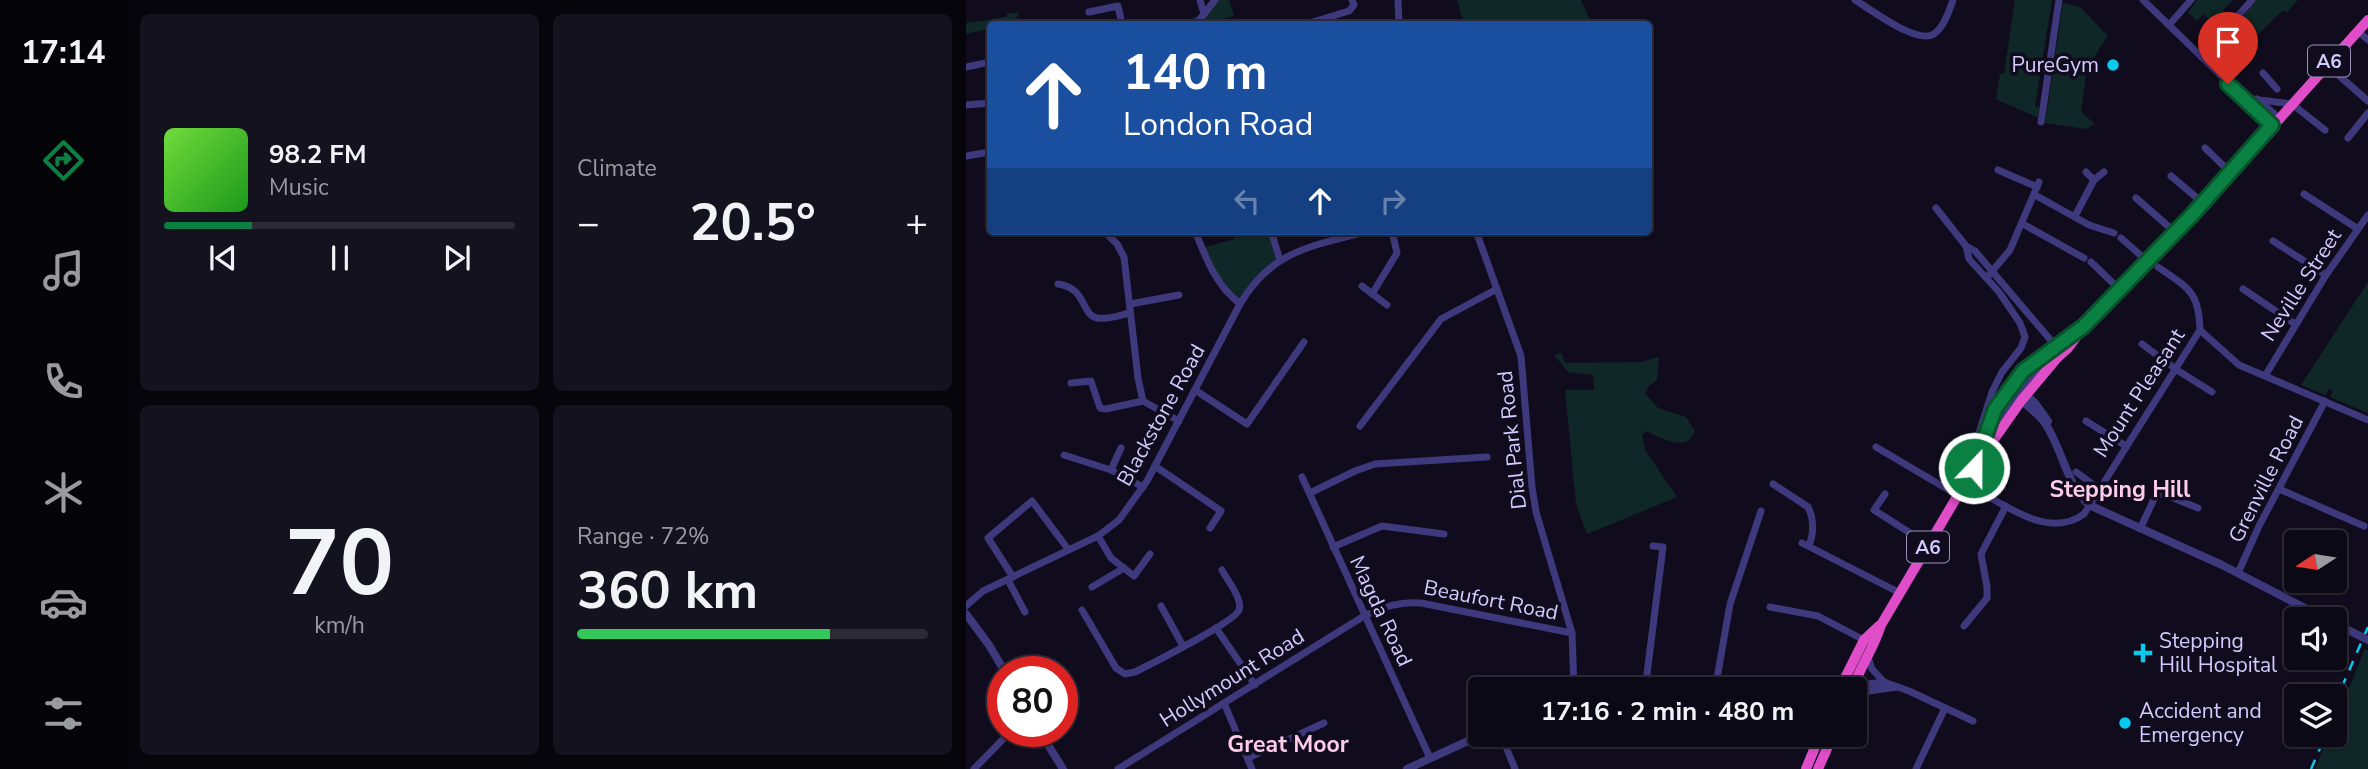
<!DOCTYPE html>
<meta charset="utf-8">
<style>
body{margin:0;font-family:"Nunito Sans",sans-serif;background:#15121f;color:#f1f3f6;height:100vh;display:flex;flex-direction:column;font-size:26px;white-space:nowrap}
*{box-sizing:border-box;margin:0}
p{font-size:23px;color:#9a9aa1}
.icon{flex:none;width:38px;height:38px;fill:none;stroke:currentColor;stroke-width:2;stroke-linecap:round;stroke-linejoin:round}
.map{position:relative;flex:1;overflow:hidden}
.panel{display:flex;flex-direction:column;gap:14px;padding:14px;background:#07050c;width:840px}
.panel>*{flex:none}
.guide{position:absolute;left:21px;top:21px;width:665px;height:214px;border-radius:7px;box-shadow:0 2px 5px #0004,0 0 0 2px #2c2a35;background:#1a4fa0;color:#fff;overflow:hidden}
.needle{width:46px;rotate:258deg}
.tools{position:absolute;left:1318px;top:530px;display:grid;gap:14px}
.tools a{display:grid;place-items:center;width:63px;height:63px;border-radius:7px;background:#0c0916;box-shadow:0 2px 5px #0004,0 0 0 2px #2c2a35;font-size:35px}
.speed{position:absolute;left:21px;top:656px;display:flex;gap:14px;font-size:35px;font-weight:700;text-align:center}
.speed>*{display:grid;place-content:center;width:91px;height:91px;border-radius:50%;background:#0c0916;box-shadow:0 2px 5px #0004,0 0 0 2px #2c2a35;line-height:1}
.speed .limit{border:10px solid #d22;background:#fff;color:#111}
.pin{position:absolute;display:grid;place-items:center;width:60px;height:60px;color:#fff;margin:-72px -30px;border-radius:50% 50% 50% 0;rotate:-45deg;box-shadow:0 0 7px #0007}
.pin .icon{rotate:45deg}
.me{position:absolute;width:77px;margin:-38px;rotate:22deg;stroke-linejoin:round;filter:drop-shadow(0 0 5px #0008)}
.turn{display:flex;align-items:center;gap:24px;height:147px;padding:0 21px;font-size:32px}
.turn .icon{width:91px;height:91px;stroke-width:2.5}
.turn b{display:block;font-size:49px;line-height:60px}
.lanes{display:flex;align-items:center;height:66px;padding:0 21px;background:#0003;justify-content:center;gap:35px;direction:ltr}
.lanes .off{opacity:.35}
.big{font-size:52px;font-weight:700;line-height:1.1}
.panel .card{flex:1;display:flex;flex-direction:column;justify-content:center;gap:10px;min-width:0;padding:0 24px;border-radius:10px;background:#15121f}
.panel .dial{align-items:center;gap:0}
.dial b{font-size:91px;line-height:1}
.song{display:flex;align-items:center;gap:21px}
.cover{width:84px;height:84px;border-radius:10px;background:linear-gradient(135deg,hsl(100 70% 55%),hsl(120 70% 35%))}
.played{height:7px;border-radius:4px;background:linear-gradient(90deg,#0b8043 25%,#2c2a35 25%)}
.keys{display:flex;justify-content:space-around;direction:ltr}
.heat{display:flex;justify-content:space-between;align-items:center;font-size:38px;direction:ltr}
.charge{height:10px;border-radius:5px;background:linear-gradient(90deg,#34c759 72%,#2c2a35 0)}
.panel .tiles{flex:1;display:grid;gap:14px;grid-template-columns:repeat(2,1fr)}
.trip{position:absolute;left:502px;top:677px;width:399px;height:70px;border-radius:7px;background:#0c0916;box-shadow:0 2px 5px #0004,0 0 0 2px #2c2a35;font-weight:700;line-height:70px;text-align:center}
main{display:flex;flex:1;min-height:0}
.tab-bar{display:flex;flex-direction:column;width:126px;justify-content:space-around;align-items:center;background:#050409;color:#9a9aa1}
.tab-bar .icon{width:49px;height:49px}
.tab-bar .selected{color:#0b8043}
.tab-bar b{font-size:32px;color:#f1f3f6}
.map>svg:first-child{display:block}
.green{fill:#0f2727}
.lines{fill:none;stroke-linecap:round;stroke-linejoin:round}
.minor{stroke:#3e387c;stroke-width:7}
.tertiary{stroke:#3e387c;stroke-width:8}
.trunk{stroke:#e04dc8;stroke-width:10}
.rail{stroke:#05cbef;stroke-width:2.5;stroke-dasharray:10 9;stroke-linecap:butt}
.tertiary-bridge{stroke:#3e387c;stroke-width:8}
.route-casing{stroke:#07532c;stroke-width:18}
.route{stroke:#0b8043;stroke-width:12}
.poi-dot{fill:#05cbef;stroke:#100c1d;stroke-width:2.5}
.labels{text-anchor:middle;stroke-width:7;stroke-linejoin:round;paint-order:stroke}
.shield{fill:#100c1d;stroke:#9891ba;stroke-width:2}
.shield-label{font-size:19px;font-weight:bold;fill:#d3cafe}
.poi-label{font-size:21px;fill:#d3cafe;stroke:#100c1d;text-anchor:start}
.street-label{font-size:21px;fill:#d3cafe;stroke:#100c1d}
.neighbourhood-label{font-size:23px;font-weight:bold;fill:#fecce9;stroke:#100c1d}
</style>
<main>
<nav class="tab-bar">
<b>17:14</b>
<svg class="icon selected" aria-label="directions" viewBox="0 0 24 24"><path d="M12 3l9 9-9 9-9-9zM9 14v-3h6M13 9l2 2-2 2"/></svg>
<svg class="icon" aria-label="music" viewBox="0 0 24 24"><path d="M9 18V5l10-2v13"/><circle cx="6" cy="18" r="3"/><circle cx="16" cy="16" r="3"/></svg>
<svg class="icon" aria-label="phone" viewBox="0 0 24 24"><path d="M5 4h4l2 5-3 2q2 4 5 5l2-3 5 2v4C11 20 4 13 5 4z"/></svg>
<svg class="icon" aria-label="climate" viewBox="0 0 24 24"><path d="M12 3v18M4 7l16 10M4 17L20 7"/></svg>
<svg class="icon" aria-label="car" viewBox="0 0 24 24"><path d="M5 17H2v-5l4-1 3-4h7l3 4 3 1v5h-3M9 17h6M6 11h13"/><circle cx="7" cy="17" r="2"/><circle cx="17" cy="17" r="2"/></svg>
<svg class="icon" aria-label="filters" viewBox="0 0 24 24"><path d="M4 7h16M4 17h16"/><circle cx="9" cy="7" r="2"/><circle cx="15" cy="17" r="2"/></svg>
</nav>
<section class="panel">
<div class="tiles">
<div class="card">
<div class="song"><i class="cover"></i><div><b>98.2 FM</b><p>Music</p></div></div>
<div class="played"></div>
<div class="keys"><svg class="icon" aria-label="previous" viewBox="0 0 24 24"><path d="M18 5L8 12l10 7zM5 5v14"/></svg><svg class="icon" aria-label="pause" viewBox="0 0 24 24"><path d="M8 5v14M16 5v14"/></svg><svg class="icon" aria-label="next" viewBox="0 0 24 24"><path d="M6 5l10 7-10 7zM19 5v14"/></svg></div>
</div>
<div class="card"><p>Climate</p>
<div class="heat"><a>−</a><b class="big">20.5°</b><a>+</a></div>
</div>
<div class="card dial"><b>70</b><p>km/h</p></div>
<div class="card"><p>Range · 72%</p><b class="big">360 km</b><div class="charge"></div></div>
</div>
</section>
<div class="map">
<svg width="1402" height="769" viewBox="0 0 1402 769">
<rect width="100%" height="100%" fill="#100c1d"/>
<!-- green -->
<g class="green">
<polygon points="249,0 263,0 268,16 237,24 222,24 227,18 238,14"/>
<polygon points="491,0 615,0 624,20 622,24 512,24 502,22 498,23"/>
<polygon points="1049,0 1086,0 1069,106 1073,107 1072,118 1030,99 1034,74 1038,74"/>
<polygon points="1231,0 1267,0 1257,10 1265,18 1254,30 1237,14 1231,21 1222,12"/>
<polygon points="1291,0 1332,0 1321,12 1318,10 1313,14 1278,48 1272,43 1260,54 1251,44"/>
<polygon points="1097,3 1114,7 1142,36 1121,67 1125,72 1120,75 1115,112 1128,123 1121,129 1079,123"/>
<polygon points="53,12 48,24 24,24 24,29 0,34 0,23 40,17 41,14"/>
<polygon points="267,231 276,231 278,236 295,231 305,231 314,260 274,304 260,293 236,248 269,239"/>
<polygon points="1402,282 1402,413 1364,397 1367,391 1363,389 1359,395 1335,385"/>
<path d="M596,353L599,363L675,362L693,357L691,380L682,387L679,393L692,408L720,417L729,431C721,454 696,438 680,431L676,435L679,450L711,497L621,534L610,504L599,390H628L627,375L602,372L588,355Z"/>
<polygon points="1399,649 1402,651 1402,769 1349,769 1363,735 1368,735 1369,722"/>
</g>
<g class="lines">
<!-- minor -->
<g class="minor">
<polyline points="234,0 238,14"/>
<polyline points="432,0 433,24"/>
<path d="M889,0C906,10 951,45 968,34C978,27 983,11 987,0"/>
<polyline points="1177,0 1306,125"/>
<polyline points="123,12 152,6 156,24"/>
<polyline points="230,24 249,0"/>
<polyline points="340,24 383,11 388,5 386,0"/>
<polyline points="1203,25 1225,0"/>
<polyline points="1392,31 1402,40"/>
<polyline points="1235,57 1286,0"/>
<polyline points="1360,64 1402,101"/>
<polyline points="0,67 24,62"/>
<polyline points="1297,73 1311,89"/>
<polyline points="1278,98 1326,104 1359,130"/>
<polyline points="1291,99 1313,118"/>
<polyline points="0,105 24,103"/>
<polyline points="1075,122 1093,0"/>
<polyline points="1382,138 1402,113"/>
<polyline points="1239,148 1264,172"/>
<polyline points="0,156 24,152"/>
<polyline points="1032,170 1071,187"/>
<polyline points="1120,172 1128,180"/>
<polyline points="1205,176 1237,203"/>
<polyline points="1338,194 1392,229"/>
<polyline points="1069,195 1123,225 1148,233"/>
<polyline points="1170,198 1210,233"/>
<polyline points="970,208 1000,246 1009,251 1093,350"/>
<polyline points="1109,216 1128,180 1138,172"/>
<polyline points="1057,224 1118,258"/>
<polyline points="138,231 151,244 158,257 172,378 177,401 213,421"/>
<path d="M229,231C241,260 249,284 274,304"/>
<polyline points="305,231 314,260"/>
<polyline points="510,231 555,356 566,487 570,512 606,633 608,690"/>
<polyline points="1155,238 1181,261"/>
<polyline points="1307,241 1360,275"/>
<polyline points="1000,246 1003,259 1033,292 1054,323 1059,337 1055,348 1036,372 1026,392 1013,433 1009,462"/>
<polyline points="1125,262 1153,289"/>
<polyline points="1023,275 1044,250 1073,182"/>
<path d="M92,284C121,288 115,315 131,318C141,320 154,315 164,313"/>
<polyline points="396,286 421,305"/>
<polyline points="1277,289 1329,324"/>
<polyline points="406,294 431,253 426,231"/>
<polyline points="164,304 213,295"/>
<polyline points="1234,330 1273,365 1402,420"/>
<polyline points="1176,344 1211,370 1246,392"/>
<polyline points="1299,376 1360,275 1402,215"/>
<polyline points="105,383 125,381 134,408 140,409 177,401"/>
<polyline points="229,390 281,424 338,342"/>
<polyline points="1120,421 1160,446"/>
<polyline points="394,426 475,319 531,289"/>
<polyline points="910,447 993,496"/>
<polyline points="98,455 145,470 177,487"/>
<polyline points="189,466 255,511 244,528"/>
<polyline points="145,470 155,448"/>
<polyline points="1110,472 1132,488"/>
<polyline points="336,477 464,758"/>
<path d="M807,484L842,507C848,518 848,534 843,545"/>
<polyline points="1313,489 1398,526"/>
<polyline points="344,493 389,471 409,464 521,457"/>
<path d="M1016,493C1047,510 1085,538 1118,514L1234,330C1233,291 1222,288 1192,267"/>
<polyline points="919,494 908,510 963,545"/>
<polyline points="1174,529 1188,499 1195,493 1232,508"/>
<polyline points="132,536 145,558 168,576 184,554"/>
<polyline points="836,543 934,593"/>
<polyline points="367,547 416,526 478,534"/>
<polyline points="1272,573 1293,526 1359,401"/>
<polyline points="47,577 22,538 66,501 102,549"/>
<polyline points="42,580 59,612"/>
<polyline points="126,587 158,568"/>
<path d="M0,606L17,591L132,536L153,520L181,481L274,304C306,250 346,246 403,231"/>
<polyline points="195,606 217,646"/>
<polyline points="804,607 852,616 898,640"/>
<path d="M116,610L150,668L159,674L169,672C185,664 270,621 273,610C277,599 261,580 256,570"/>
<polyline points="998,626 1021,598 1021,587 1015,554 1040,506"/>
<polyline points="250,628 289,685"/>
<polyline points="902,657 906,669 918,682"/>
<polyline points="887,686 918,682 943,691 1007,721"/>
<polyline points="679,690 697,547 687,546"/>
<polyline points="749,690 764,604 795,511"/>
<polyline points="889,693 931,687"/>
<polyline points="258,703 286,769"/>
<polyline points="538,742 549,769"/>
<polyline points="282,758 358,723"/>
<polyline points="8,769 44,732"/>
<path d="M152,769L398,616C417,607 434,601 455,603L606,633"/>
<polyline points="950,769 979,708"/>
</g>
<!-- tertiary -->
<g class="tertiary">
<path d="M1042,390C1054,400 1070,411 1079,423C1097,450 1099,482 1123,505L1256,565L1362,620"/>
<polyline points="1054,396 1060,395 1069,403 1082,421"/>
<polyline points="1025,430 1049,396 1083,363"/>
<polyline points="0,614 23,645 39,672"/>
<polyline points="845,690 877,680"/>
<polyline points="74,732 97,769"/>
<polyline points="441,769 515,735"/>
</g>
<!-- trunk -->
<g class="trunk">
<polyline points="1017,446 1029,409 1057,371 1112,330"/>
<polyline points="873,690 898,640 913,626"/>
<path d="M886,690C894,667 908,648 915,625L1008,468L1055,401L1091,358L1102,348L1122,321L1247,193L1402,20"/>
<polyline points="840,769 854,735"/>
<polyline points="852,769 867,735"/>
</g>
<!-- rail -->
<g class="rail">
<polyline points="1368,705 1402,627"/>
<polyline points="1345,769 1360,735"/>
</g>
<!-- tertiary-bridge -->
<polyline class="tertiary-bridge" points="1368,623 1402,640"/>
</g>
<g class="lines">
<defs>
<polyline id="route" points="1008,468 1029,409 1057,371 1118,326 1226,215 1306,125 1262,84"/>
</defs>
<!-- route casing -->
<use href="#route" class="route-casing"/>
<!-- route -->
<use href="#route" class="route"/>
</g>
<!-- markers -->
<g class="poi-dot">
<circle cx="1147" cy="65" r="7"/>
<path d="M1173.5 642.5h7v7h7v7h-7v7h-7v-7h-7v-7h7z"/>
<circle cx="1159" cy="723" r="7"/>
</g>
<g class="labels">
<!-- shield labels -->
<g class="shield">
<rect x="1342" y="45.5" width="42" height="31" rx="5"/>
<rect x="941" y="531.5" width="42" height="31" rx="5"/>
</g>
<g class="shield-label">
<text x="1363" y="68">A6</text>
<text x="962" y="554">A6</text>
</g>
<!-- poi labels -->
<g class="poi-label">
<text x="1133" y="72" text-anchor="end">PureGym</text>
<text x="1193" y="648">Stepping<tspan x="1193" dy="24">Hill Hospital</tspan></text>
<text x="1173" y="718">Accident and<tspan x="1173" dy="24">Emergency</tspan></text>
</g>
<!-- street labels -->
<g class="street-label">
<text transform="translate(1335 285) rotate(-57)" y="7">Neville Street</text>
<text transform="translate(1173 393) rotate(-57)" y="7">Mount Pleasant</text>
<text transform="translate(195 415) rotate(-61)" y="7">Blackstone Road</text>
<text transform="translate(546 440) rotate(-96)" y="7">Dial Park Road</text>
<text transform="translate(1300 479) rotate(-63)" y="7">Grenville Road</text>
<text transform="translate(525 600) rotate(11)" y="7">Beaufort Road</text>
<text transform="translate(415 611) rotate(65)" y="7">Magda Road</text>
<text transform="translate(266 678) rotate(-32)" y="7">Hollymount Road</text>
</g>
<!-- neighbourhood labels -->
<g class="neighbourhood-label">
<text x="1154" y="497">Stepping Hill</text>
<text x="322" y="752">Great Moor</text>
</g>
</g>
</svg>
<div class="tools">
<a><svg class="needle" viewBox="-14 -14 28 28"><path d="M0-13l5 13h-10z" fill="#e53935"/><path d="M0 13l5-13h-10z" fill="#9a9aa1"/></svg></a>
<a><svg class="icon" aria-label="sound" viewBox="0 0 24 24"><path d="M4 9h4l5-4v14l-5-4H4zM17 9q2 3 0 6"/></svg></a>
<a><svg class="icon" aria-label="layers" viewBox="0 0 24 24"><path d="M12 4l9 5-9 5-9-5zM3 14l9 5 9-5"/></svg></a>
</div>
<div class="speed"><div class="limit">80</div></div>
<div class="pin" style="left:1262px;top:84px;background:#d93025"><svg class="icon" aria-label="arrive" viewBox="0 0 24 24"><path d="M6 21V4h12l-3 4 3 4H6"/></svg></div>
<svg class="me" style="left:1008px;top:468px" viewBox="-20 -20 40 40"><circle r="17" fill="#0b8043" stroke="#fff" stroke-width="3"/><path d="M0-11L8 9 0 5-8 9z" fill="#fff"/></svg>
<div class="trip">17:16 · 2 min · 480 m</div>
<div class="guide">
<div class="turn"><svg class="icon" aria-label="ahead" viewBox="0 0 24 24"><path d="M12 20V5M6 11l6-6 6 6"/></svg><div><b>140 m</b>London Road</div></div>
<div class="lanes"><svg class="icon off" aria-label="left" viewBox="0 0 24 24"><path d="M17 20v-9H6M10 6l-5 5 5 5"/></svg><svg class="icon" aria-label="ahead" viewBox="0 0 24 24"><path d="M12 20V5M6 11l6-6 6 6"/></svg><svg class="icon off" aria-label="right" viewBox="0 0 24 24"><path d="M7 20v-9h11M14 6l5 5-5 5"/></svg></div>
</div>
</div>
</main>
